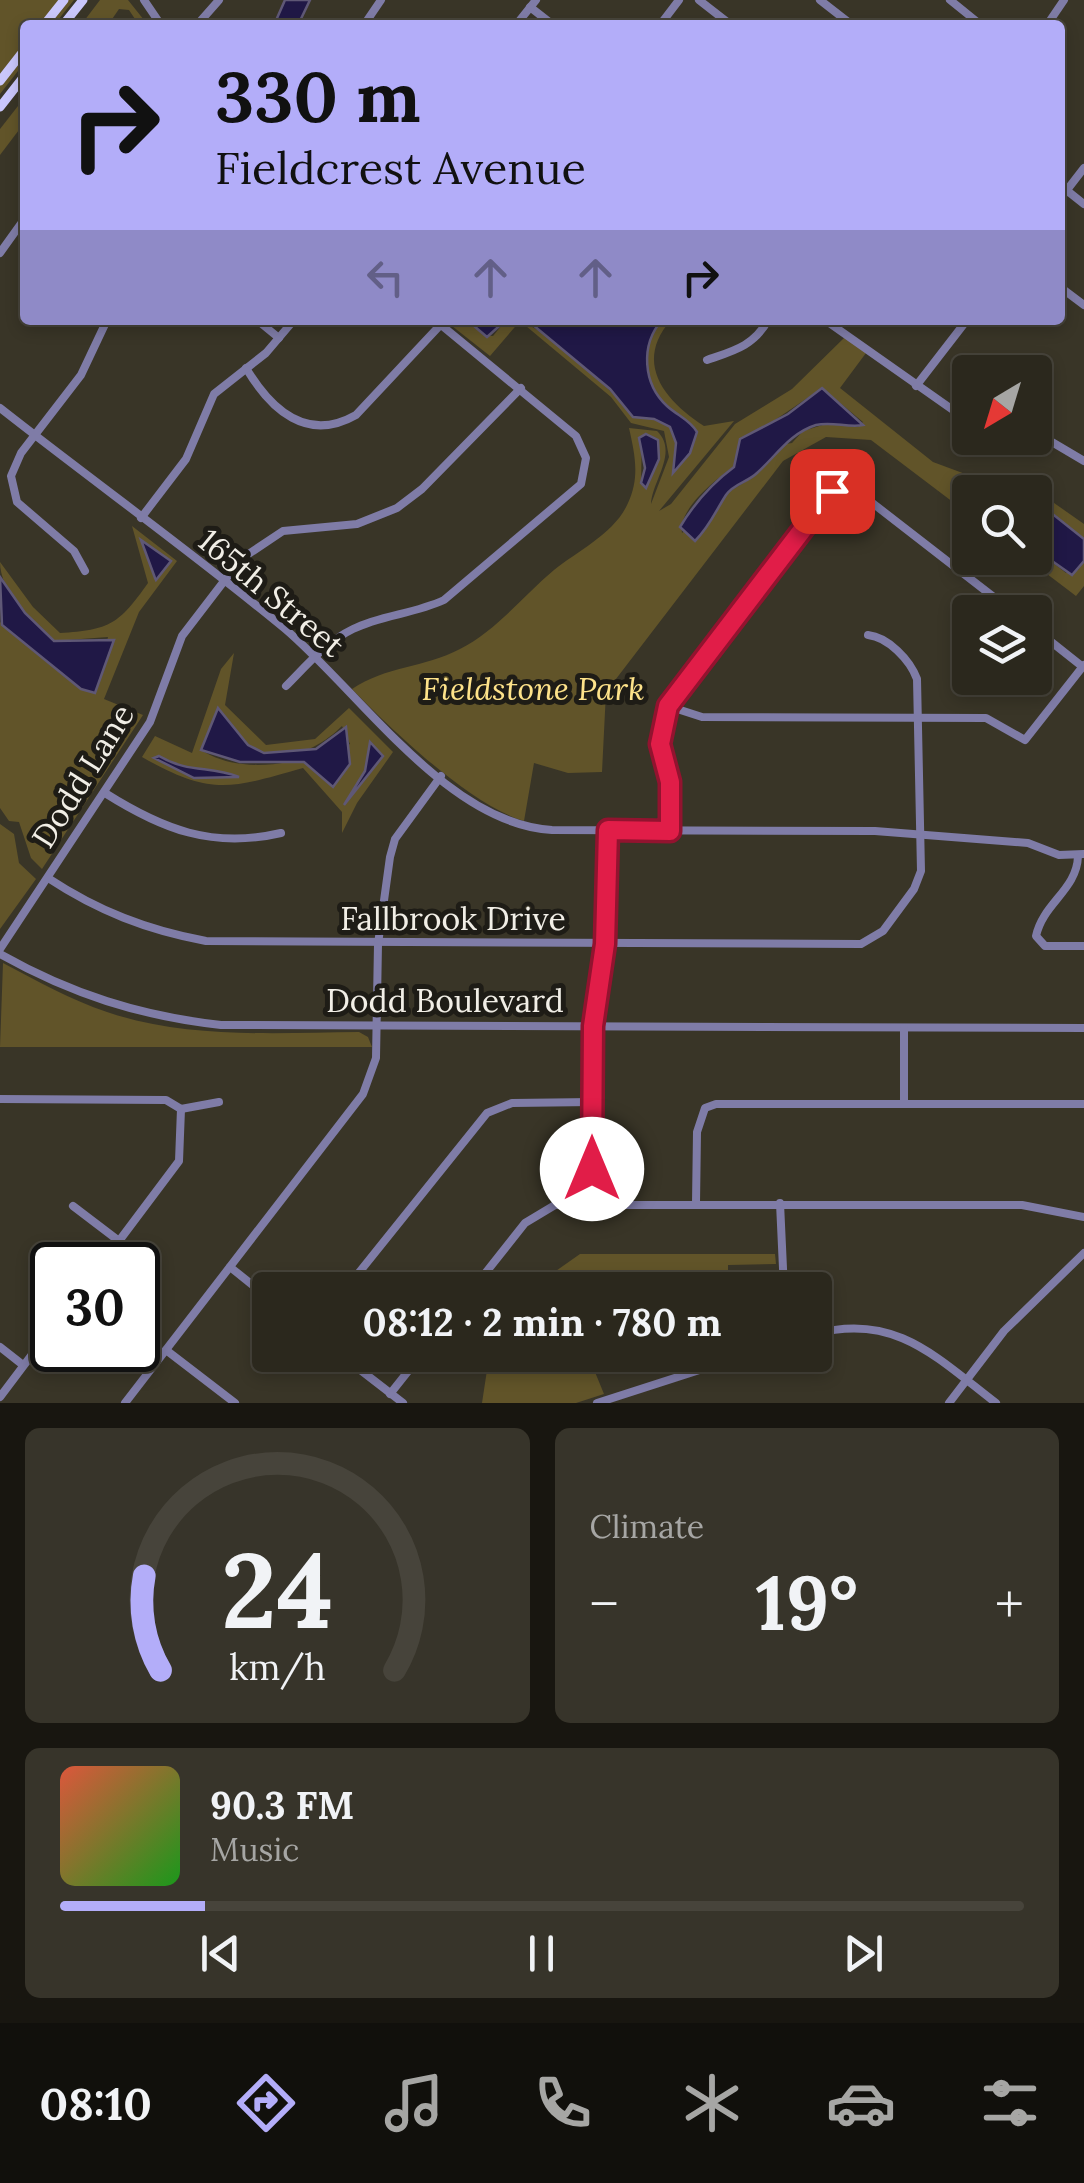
<!DOCTYPE html>
<meta charset="utf-8">
<style>
body{margin:0;font-family:Lora,serif;background:#37342a;color:#f1f3f6;height:100vh;display:flex;flex-direction:column;font-size:38px;white-space:nowrap}
*{box-sizing:border-box;margin:0}
p{font-size:32px;color:#a6a6a4}
.icon{flex:none;width:55px;height:55px;fill:none;stroke:currentColor;stroke-width:2;stroke-linecap:round;stroke-linejoin:round}
.map{position:relative;height:1403px;overflow:hidden}
.sheet{display:flex;flex-direction:column;gap:25px;padding:25px;background:#181610;flex:1}
.sheet>*{flex:none}
.top-card{position:absolute;left:20px;top:20px;width:1045px;height:305px;border-radius:10px;box-shadow:0 5px 15px #0003,0 0 0 2px #47443b;background:#b3adf9;color:#111;overflow:hidden}
.needle{width:65px;rotate:218deg}
.fabs{position:absolute;left:952px;top:355px;display:grid;gap:20px}
.fabs a{display:grid;place-items:center;width:100px;height:100px;border-radius:10px;background:#2b281d;box-shadow:0 5px 15px #0003,0 0 0 2px #47443b;font-size:50px}
.speed{position:absolute;left:30px;top:1242px;display:flex;gap:20px;font-size:50px;font-weight:700;text-align:center}
.speed>*{display:grid;place-content:center;width:130px;height:130px;border-radius:50%;background:#2b281d;box-shadow:0 5px 15px #0003,0 0 0 2px #47443b;line-height:1}
.speed .limit{border:5px solid #111;border-radius:15px;background:#fff;color:#111}
.pin{position:absolute;display:grid;place-items:center;width:85px;height:85px;color:#fff;margin:-42px;border-radius:20px;box-shadow:0 5px 15px #0006}
.me{position:absolute;width:110px;margin:-55px;rotate:0deg;stroke-linejoin:round;filter:drop-shadow(0 0 8px #0008)}
.turn{display:flex;align-items:center;gap:35px;height:210px;padding:0 30px;font-size:45px}
.turn .icon{width:130px;height:130px;stroke-width:2.5}
.turn b{display:block;font-size:70px;line-height:85px}
.lanes{display:flex;align-items:center;height:95px;padding:0 30px;background:#0003;justify-content:center;gap:50px;direction:ltr}
.lanes .off{opacity:.35}
.big{font-size:75px;font-weight:800;line-height:1.1}
.sheet .tile{flex:1;display:flex;flex-direction:column;justify-content:center;gap:15px;min-width:0;padding:0 35px;border-radius:15px;background:#37342a}
.sheet .dial{align-items:center;gap:0}
.dial svg{height:260px;overflow:visible;fill:none;stroke:#47443b;stroke-width:7;stroke-linecap:round;text-anchor:middle}
.dial text{fill:#f1f3f6;stroke:none}
.song{display:flex;align-items:center;gap:30px}
.cover{width:120px;height:120px;border-radius:15px;background:linear-gradient(135deg,hsl(10 70% 55%),hsl(120 70% 35%))}
.played{height:10px;border-radius:5px;background:linear-gradient(90deg,#b3adf9 15%,#47443b 15%)}
.keys{display:flex;justify-content:space-around;direction:ltr}
.heat{display:flex;justify-content:space-between;align-items:center;font-size:55px;direction:ltr}
.sheet .tiles{flex:1;display:grid;gap:25px;grid-template-columns:1fr 1fr}
.tile:last-child{grid-column:span 2}
.trip{position:absolute;left:252px;top:1272px;width:580px;height:100px;border-radius:10px;background:#2b281d;box-shadow:0 5px 15px #0003,0 0 0 2px #47443b;font-weight:800;line-height:100px;text-align:center}
.dock{display:flex;height:160px;justify-content:space-around;align-items:center;background:#11100c;color:#a6a6a4}
.dock .icon{width:70px;height:70px}
.dock .active{color:#b3adf9}
.dock b{font-size:45px;color:#f1f3f6}
.map>svg:first-child{display:block}
.green{fill:#615429;fill-rule:evenodd}
.water{fill:#201846;stroke:#5f5876;stroke-width:2.5}
.lines{fill:none;stroke-linecap:round;stroke-linejoin:round}
.minor{stroke:#7f7ca7;stroke-width:8}
.major{stroke:#cac7fc;stroke-width:9}
.route-casing{stroke:#92132f;stroke-width:25}
.route{stroke:#e11d48;stroke-width:18}
.labels{text-anchor:middle;stroke-width:10;stroke-linejoin:round;paint-order:stroke}
.street-label{font-size:32px;fill:#f1eee6;stroke:#1e1c16}
.park-label{font-size:32px;font-style:italic;fill:#fee38a;stroke:#1e1c16}
</style>
<div class="map">
<svg width="1084" height="1403" viewBox="0 0 1084 1403">
<rect width="100%" height="100%" fill="#393527"/>
<!-- green -->
<g class="green">
<polygon points="0,0 74,0 54,25 25,25 25,62 0,94"/>
<polygon points="100,0 128,0 148,25 139,25 129,10 119,9 108,25 81,25"/>
<polygon points="25,97 25,122 0,155 0,129"/>
<path d="M457,320H468L483,335L493,336L506,320C546,320 608,386 633,417L654,419L670,427L676,443L674,471L690,453L697,432C690,420 677,415 667,406C643,384 641,351 658,324L671,320C633,363 665,401 704,426L734,421L659,511L671,504L735,424L792,389L845,337L866,353L840,388L933,462L968,475L1027,484L1084,524V539L1035,500V492L955,483L953,488L970,501V515L871,440L826,437L783,461L606,692L602,772L568,773L534,763L524,821C470,805 392,730 352,689C386,666 424,668 460,649C497,630 523,596 554,570C579,550 615,533 628,503C640,477 635,455 629,428L657,431C679,452 652,481 651,504L669,457L664,431L631,423L611,397L520,321L490,356L452,326ZM822,388L863,422L858,427L826,424L803,431L792,443L780,445L755,476L727,493L682,533C678,508 716,480 734,466L735,457L775,420ZM642,435L658,440L659,459L645,487L641,483Z"/>
<path d="M132,526L177,561L139,612L104,699L143,715L42,869L31,858L19,822L9,821L0,808V622L81,689L95,693L108,637L54,641C31,623 0,591 0,562L33,607L60,633C110,630 119,624 148,583Z"/>
<polygon points="1035,549 1066,573 1078,570 1084,561 1084,586 1076,596 1026,558 1035,558"/>
<path d="M234,653L225,705L266,745L315,739L349,708L393,752L357,803L342,833V812L303,768C229,789 211,796 142,757L155,736L192,753L221,669ZM218,710C229,722 241,743 256,751C286,766 322,746 342,726L350,744C306,761 245,778 201,750Z"/>
<polygon points="0,824 14,834 19,863 36,879 0,929"/>
<path d="M3,963C37,981 71,1000 107,1012C187,1039 275,1033 359,1032L368,1037L372,1047H0Z"/>
<polygon points="580,1254 775,1254 776,1264 728,1265 728,1290 538,1290 553,1273"/>
<polygon points="486,1355 588,1355 604,1394 576,1403 482,1403 487,1370 479,1364"/>
</g>
<!-- water -->
<g class="water">
<polygon points="285,0 310,0 298,25 274,25"/>
<polygon points="467,320 506,320 487,337"/>
<path d="M527,320H662C640,345 643,384 667,406C678,416 690,420 697,432L690,453L673,473L676,443L670,427L654,419L633,417L610,389Z"/>
<path d="M822,388L863,425C848,428 832,421 816,425C790,433 776,456 757,473C748,482 733,484 726,495C715,512 710,526 695,541L680,527C695,502 711,484 734,467L740,439L788,414Z"/>
<polygon points="646,434 658,440 659,459 646,488 641,483 645,468 639,438"/>
<polygon points="1035,500 1084,539 1084,561 1072,575 1035,549"/>
<polygon points="141,540 171,561 156,580 155,578"/>
<polygon points="0,577 25,613 54,641 114,640 95,693 81,689 2,625"/>
<polygon points="218,708 248,745 264,753 316,749 346,727 350,764 333,787 304,762 240,762 201,750"/>
<polygon points="370,742 383,756 344,805 365,771"/>
<path d="M159,756C190,774 209,765 239,777L194,778L154,758Z"/>
</g>
<g class="lines">
<!-- minor -->
<g class="minor">
<polyline points="144,0 161,25"/>
<polyline points="699,0 731,25"/>
<polyline points="820,0 852,25"/>
<polyline points="950,0 981,25"/>
<polyline points="530,7 553,25"/>
<polyline points="197,25 219,0"/>
<polyline points="364,25 381,0"/>
<polyline points="516,25 536,0"/>
<polyline points="660,25 679,0"/>
<polyline points="1047,25 1064,0"/>
<polyline points="1060,185 1084,204"/>
<polyline points="1060,199 1084,168"/>
<polyline points="0,253 25,218"/>
<polyline points="1060,287 1084,305"/>
<polyline points="257,320 279,338"/>
<polyline points="825,320 970,422"/>
<path d="M707,360C733,351 754,346 768,320"/>
<path d="M246,368C271,410 307,443 356,415L445,320"/>
<polyline points="916,386 967,320"/>
<path d="M0,408C94,482 192,552 284,628C359,691 447,824 552,830L875,831L1028,843L1059,855L1084,854"/>
<polyline points="1035,432 1084,461"/>
<polyline points="141,518 186,459 214,394 266,353 294,320"/>
<polyline points="85,571 74,551 17,502 11,476 21,453 81,375 107,320"/>
<polyline points="1035,629 1083,667"/>
<path d="M286,686C306,666 326,642 353,629C381,615 414,614 444,600L581,484L586,458L576,436L435,320"/>
<polyline points="668,706 702,717 986,718 1025,740 1084,665"/>
<path d="M105,793C162,829 212,849 281,833"/>
<polyline points="671,831 670,782 660,744 668,706 835,489 853,488 1013,612"/>
<path d="M1078,856C1077,890 1043,903 1036,936L1045,946H1084"/>
<path d="M48,878C98,911 147,930 206,941L861,944L883,931L914,889L921,871L917,679C910,660 888,637 868,635"/>
<polyline points="0,949 150,722 182,636 241,559 283,531 357,524 397,508 422,489 521,388"/>
<path d="M0,954C71,994 140,1016 221,1025L1084,1028"/>
<polyline points="0,1099 166,1100 181,1109 179,1161 101,1265"/>
<polyline points="904,1103 904,1028"/>
<polyline points="181,1109 219,1102"/>
<polyline points="592,1202 593,1026 605,944 608,830"/>
<polyline points="696,1203 697,1132 705,1108 716,1104 1084,1104"/>
<polyline points="780,1203 784,1290"/>
<polyline points="73,1206 119,1241"/>
<polyline points="230,1267 270,1299"/>
<polyline points="345,1290 487,1113 512,1103 593,1102"/>
<polyline points="472,1290 525,1223 555,1205 1022,1205 1084,1217"/>
<path d="M815,1334C895,1312 937,1358 996,1403"/>
<polyline points="0,1347 23,1365"/>
<polyline points="166,1350 235,1403"/>
<polyline points="341,1355 403,1403"/>
<polyline points="390,1394 421,1355"/>
<polyline points="0,1397 52,1328"/>
<polyline points="125,1403 363,1094 376,1058 378,944 390,857 395,839 441,776"/>
<polyline points="597,1403 746,1355"/>
<polyline points="949,1403 1004,1331 1084,1253"/>
</g>
<!-- major -->
<g class="major">
<polyline points="44,25 64,0"/>
<polyline points="63,25 83,0"/>
<polyline points="0,81 25,49"/>
<polyline points="0,107 25,75"/>
</g>
</g>
<g class="lines">
<defs>
<polyline id="route" points="592,1169 593,1026 605,944 608,830 670,831 670,782 660,744 668,706 832,491"/>
</defs>
<!-- route casing -->
<use href="#route" class="route-casing"/>
<!-- route -->
<use href="#route" class="route"/>
</g>
<g class="labels">
<!-- street labels -->
<g class="street-label">
<text transform="translate(271 593) rotate(40)" y="11">165th Street</text>
<text transform="translate(83 776) rotate(-58)" y="11">Dodd Lane</text>
<text x="453" y="930">Fallbrook Drive</text>
<text x="445" y="1012">Dodd Boulevard</text>
</g>
<!-- park labels -->
<g class="park-label">
<text x="533" y="700">Fieldstone Park</text>
</g>
</g>
</svg>
<div class="fabs">
<a><svg class="needle" viewBox="-14 -14 28 28"><path d="M0-13l5 13h-10z" fill="#e53935"/><path d="M0 13l5-13h-10z" fill="#a6a6a4"/></svg></a>
<a><svg class="icon" aria-label="search" viewBox="0 0 24 24"><circle cx="10" cy="10" r="6"/><path d="M15 15l6 6"/></svg></a>
<a><svg class="icon" aria-label="layers" viewBox="0 0 24 24"><path d="M12 4l9 5-9 5-9-5zM3 14l9 5 9-5"/></svg></a>
</div>
<div class="speed"><div class="limit">30</div></div>
<div class="pin" style="left:832px;top:491px;background:#d93025"><svg class="icon" aria-label="arrive" viewBox="0 0 24 24"><path d="M6 21V4h12l-3 4 3 4H6"/></svg></div>
<svg class="me" style="left:592px;top:1169px" viewBox="-20 -20 40 40"><circle r="19" fill="#fff"/><path d="M0-13L10 11 0 6-10 11z" fill="#e11d48"/></svg>
<div class="trip">08:12 · 2 min · 780 m</div>
<div class="top-card">
<div class="turn"><svg class="icon" aria-label="right" viewBox="0 0 24 24"><path d="M7 20v-9h11M14 6l5 5-5 5"/></svg><div><b>330 m</b>Fieldcrest Avenue</div></div>
<div class="lanes"><svg class="icon off" aria-label="left" viewBox="0 0 24 24"><path d="M17 20v-9H6M10 6l-5 5 5 5"/></svg><svg class="icon off" aria-label="ahead" viewBox="0 0 24 24"><path d="M12 20V5M6 11l6-6 6 6"/></svg><svg class="icon off" aria-label="ahead" viewBox="0 0 24 24"><path d="M12 20V5M6 11l6-6 6 6"/></svg><svg class="icon" aria-label="right" viewBox="0 0 24 24"><path d="M7 20v-9h11M14 6l5 5-5 5"/></svg></div>
</div>
</div>
<section class="sheet">
<div class="tiles">
<div class="tile dial"><svg viewBox="0 0 100 80">
<path d="M14 69A42 42 0 1 1 86 69"/>
<path d="M14 69A42 42 0 0 1 9 40" stroke="#b3adf9"/>
<text x="50" y="56" font-size="32" font-weight="700">24</text>
<text x="50" y="72" font-size="11">km/h</text>
</svg></div>
<div class="tile"><p>Climate</p>
<div class="heat"><a>−</a><b class="big">19°</b><a>+</a></div>
</div>
<div class="tile">
<div class="song"><i class="cover"></i><div><b>90.3 FM</b><p>Music</p></div></div>
<div class="played"></div>
<div class="keys"><svg class="icon" aria-label="previous" viewBox="0 0 24 24"><path d="M18 5L8 12l10 7zM5 5v14"/></svg><svg class="icon" aria-label="pause" viewBox="0 0 24 24"><path d="M8 5v14M16 5v14"/></svg><svg class="icon" aria-label="next" viewBox="0 0 24 24"><path d="M6 5l10 7-10 7zM19 5v14"/></svg></div>
</div>
</div>
</section>
<nav class="dock">
<b>08:10</b>
<svg class="icon active" aria-label="directions" viewBox="0 0 24 24"><path d="M12 3l9 9-9 9-9-9zM9 14v-3h6M13 9l2 2-2 2"/></svg>
<svg class="icon" aria-label="music" viewBox="0 0 24 24"><path d="M9 18V5l10-2v13"/><circle cx="6" cy="18" r="3"/><circle cx="16" cy="16" r="3"/></svg>
<svg class="icon" aria-label="phone" viewBox="0 0 24 24"><path d="M5 4h4l2 5-3 2q2 4 5 5l2-3 5 2v4C11 20 4 13 5 4z"/></svg>
<svg class="icon" aria-label="climate" viewBox="0 0 24 24"><path d="M12 3v18M4 7l16 10M4 17L20 7"/></svg>
<svg class="icon" aria-label="car" viewBox="0 0 24 24"><path d="M5 17H2v-5l4-1 3-4h7l3 4 3 1v5h-3M9 17h6M6 11h13"/><circle cx="7" cy="17" r="2"/><circle cx="17" cy="17" r="2"/></svg>
<svg class="icon" aria-label="filters" viewBox="0 0 24 24"><path d="M4 7h16M4 17h16"/><circle cx="9" cy="7" r="2"/><circle cx="15" cy="17" r="2"/></svg>
</nav>
